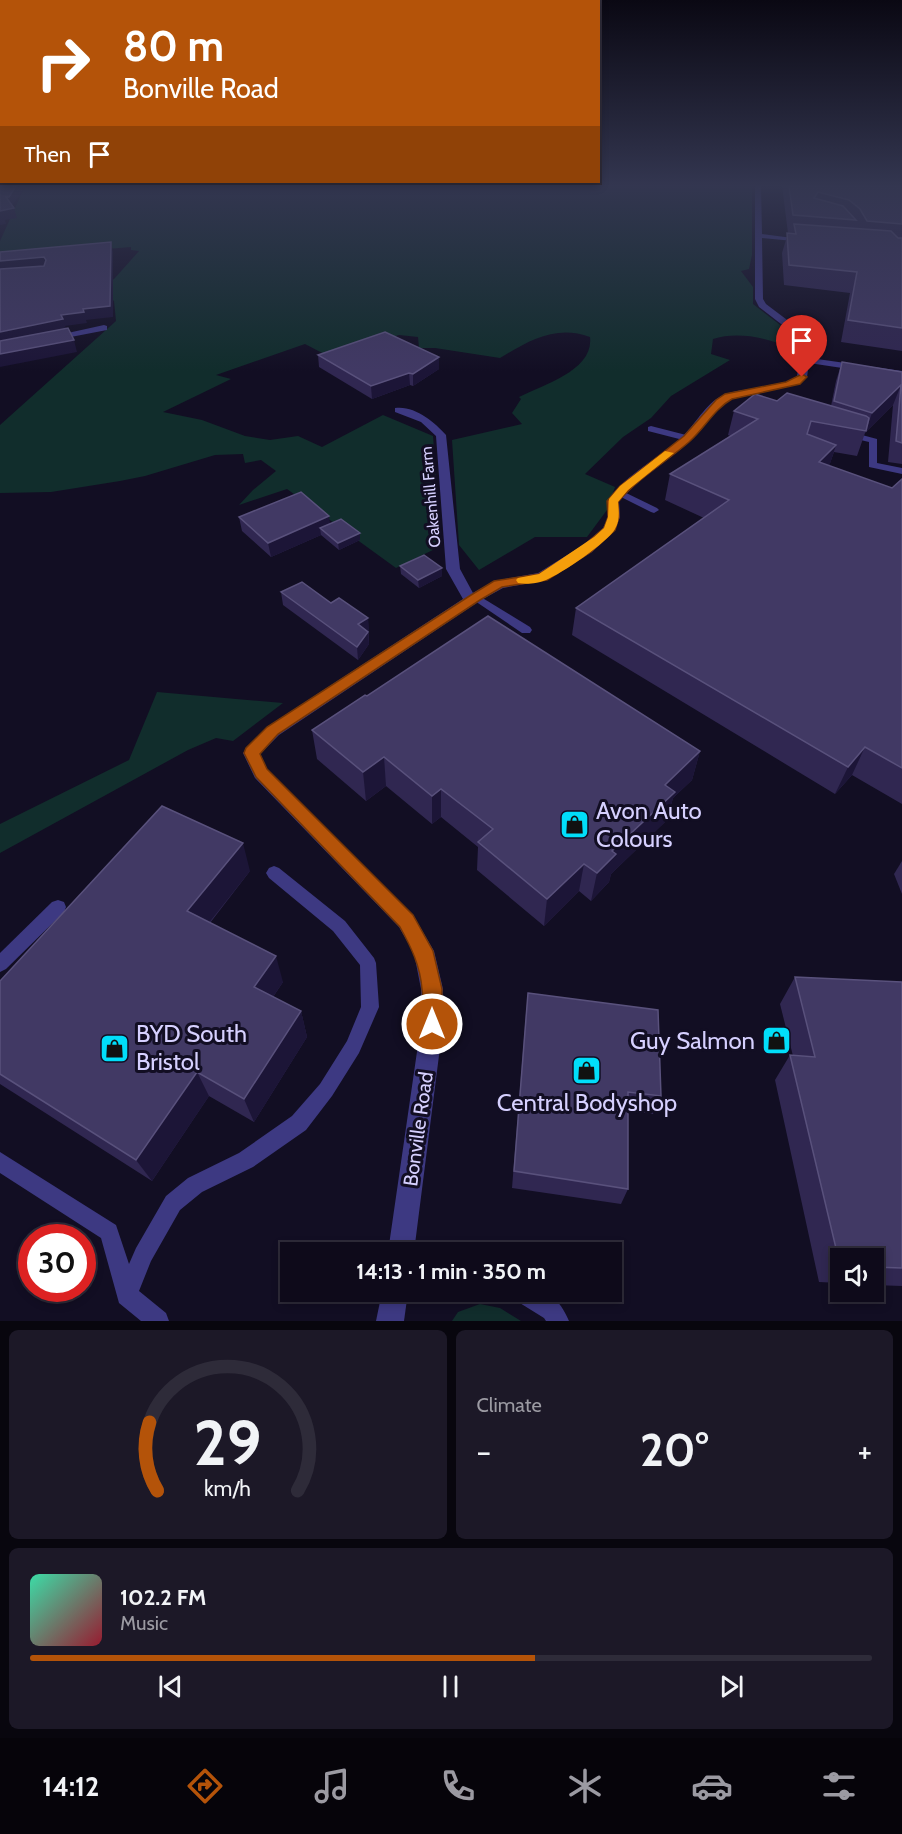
<!DOCTYPE html>
<meta charset="utf-8">
<style>
body{margin:0;font-family:Cabin,sans-serif;background:#1c1827;color:#f1f3f6;height:100vh;display:flex;flex-direction:column;font-size:22px;white-space:nowrap}
*{box-sizing:border-box;margin:0}
p{font-size:20px;color:#9b9aa2}
.icon{flex:none;width:33px;height:33px;fill:none;stroke:currentColor;stroke-width:2;stroke-linecap:round;stroke-linejoin:round}
.map{position:relative;height:1321px;overflow:hidden}
.sheet{display:flex;flex-direction:column;gap:9px;padding:9px;background:#08060e;flex:1}
.sheet>*{flex:none}
.guide{position:absolute;left:0px;top:0px;width:600px;height:183px;box-shadow:0 3px 9px #0003,0 0 0 2px #2e2b39;background:#b45309;color:#fff;overflow:hidden}
.buttons{position:absolute;left:830px;top:1248px;display:grid;gap:12px}
.buttons a{display:grid;place-items:center;width:54px;height:54px;border-radius:0px;background:#0e0a1a;box-shadow:0 3px 9px #0003,0 0 0 2px #2e2b39;font-size:30px}
.speed{position:absolute;left:18px;top:1224px;display:flex;gap:12px;font-size:30px;font-weight:700;text-align:center}
.speed>*{display:grid;place-content:center;width:78px;height:78px;border-radius:50%;background:#0e0a1a;box-shadow:0 3px 9px #0003,0 0 0 2px #2e2b39;line-height:1}
.speed .limit{border:9px solid #d22;background:#fff;color:#111}
.pin{position:absolute;display:grid;place-items:center;width:51px;height:51px;color:#fff;margin:-62px -26px;border-radius:50% 50% 50% 0;rotate:-45deg;box-shadow:0 0 6px #0007}
.pin .icon{rotate:45deg}
.me{position:absolute;width:66px;margin:-33px;rotate:0deg;stroke-linejoin:round;filter:drop-shadow(0 0 4px #0008)}
.turn{display:flex;align-items:center;gap:21px;height:126px;padding:0 24px;font-size:27px}
.turn .icon{width:78px;height:78px;stroke-width:2.5}
.turn b{display:block;font-size:42px;line-height:51px}
.then{display:flex;align-items:center;height:57px;padding:0 24px;background:#0003;gap:12px;font-size:22px}
.big{font-size:45px;font-weight:700;line-height:1.1}
.sheet .tile{flex:1;display:flex;flex-direction:column;justify-content:center;gap:9px;min-width:0;padding:0 21px;border-radius:9px;background:#1c1827}
.sheet .dial{align-items:center;gap:0}
.dial svg{height:156px;overflow:visible;fill:none;stroke:#2e2b39;stroke-width:7;stroke-linecap:round;text-anchor:middle}
.dial text{fill:#f1f3f6;stroke:none}
.song{display:flex;align-items:center;gap:18px}
.cover{width:72px;height:72px;border-radius:9px;background:linear-gradient(135deg,hsl(160 70% 55%),hsl(350 70% 35%))}
.played{height:6px;border-radius:3px;background:linear-gradient(90deg,#b45309 60%,#2e2b39 60%)}
.keys{display:flex;justify-content:space-around;direction:ltr}
.heat{display:flex;justify-content:space-between;align-items:center;font-size:33px;direction:ltr}
.sheet .tiles{flex:1;display:grid;gap:9px;grid-template-columns:1fr 1fr}
.tile:last-child{grid-column:span 2}
.trip{position:absolute;left:280px;top:1242px;width:342px;height:60px;border-radius:0px;background:#0e0a1a;box-shadow:0 3px 9px #0003,0 0 0 2px #2e2b39;font-weight:700;line-height:60px;text-align:center}
.menu{display:flex;height:96px;justify-content:space-around;align-items:center;background:#06040a;color:#9b9aa2}
.menu .icon{width:42px;height:42px}
.menu .active{color:#b45309}
.menu b{font-size:27px;color:#f1f3f6}
.map>svg:first-child{display:block}
.green{fill:#112d2c}
.lines{fill:none;stroke-linecap:round;stroke-linejoin:round}
.lane{fill:#3d3982;fill-rule:evenodd}
.street{fill:#3d3982;fill-rule:evenodd}
.wall{fill:#302751}
.shaded-wall{fill:#1c1537}
.building{fill:#413964;stroke:#59517c;stroke-width:1.5}
.route{fill:#b45309;stroke:#753606;stroke-width:1.5}
.slow{fill:#f59e0b}
.labels{text-anchor:middle;stroke-width:6;stroke-linejoin:round;paint-order:stroke}
.far-street-label{font-size:16px;fill:#d6d0ff;stroke:#120e23}
.street-label{font-size:20px;fill:#d6d0ff;stroke:#120e23}
.near-poi-label{font-size:24px;fill:#d6d0ff;stroke:#120e23;text-anchor:start}
</style>
<div class="map">
<svg width="902" height="1321" viewBox="0 0 902 1321">
<rect width="100%" height="100%" fill="#120e23"/>
<!-- green -->
<g class="green">
<path d="M25,186H752V255L749,269L741,271L753,287V304L801,341L795,350C771,338 738,331 713,339L711,354L730,360L671,396L651,418L623,437L585,474L615,487L607,510L587,537H535L479,570L459,545L452,440L522,424L512,413L521,399L519,397C545,384 594,370 590,337C556,324 528,341 500,358L435,348H419L418,337L399,335L389,338L328,356L305,344L216,375L231,379L163,412L202,420L245,436L270,440L298,436L322,447L383,415L433,436L441,546L396,568L287,489L239,505L253,490L276,471L261,460L245,463L243,454L215,455L145,476L120,481L51,492L0,493V425L116,321L114,301L98,287L114,279L139,251L131,250V247L0,258V241Z"/>
<polygon points="157,692 283,703 233,741 216,738 188,750 0,853 0,824 129,760"/>
<polygon points="480,1304 500,1308 521,1321 452,1321 458,1312"/>
</g>
<g class="lines">
<!-- lane -->
<g class="lane">
<polygon points="0,186 25,186 28,188 0,189"/>
<polygon points="651,426 690,436 691,438 687,441 648,431 648,427"/>
<polygon points="847,431 877,439 877,463 902,468 902,474 869,467 869,442 844,436 844,432"/>
<polygon points="620,490 657,508 659,510 654,513 651,512 617,495 617,491"/>
<polygon points="476,594 530,627 532,630 530,633 522,633 472,599 470,597 472,595"/>
<polygon points="274,866 279,868 345,921 374,958 376,963 379,1007 359,1053 332,1096 306,1130 253,1167 202,1192 180,1210 151,1261 139,1291 166,1313 169,1321 141,1321 119,1303 101,1238 0,1173 0,1152 116,1225 129,1264 136,1248 166,1196 188,1178 239,1153 292,1116 320,1084 347,1041 361,1007 360,965 333,931 269,878 266,873 269,868"/>
<polygon points="58,900 64,902 66,907 64,912 6,969 0,972 0,953 52,902"/>
<path d="M512,1292C541,1289 557,1292 569,1321H546L544,1318L515,1300Z"/>
</g>
<!-- street -->
<g class="street">
<path d="M755,186H761L762,234L808,240L804,242L762,238L763,299L766,304L811,338L810,358L902,371V377L809,363L807,377L800,384L732,398C714,409 705,428 690,441C667,462 639,478 619,501L620,517L615,530L592,552L547,580L503,588L481,600L279,735L260,754L267,769L413,915L434,951L443,989V1024L414,1252H388L421,1024V989L414,953L399,927L255,778L243,753L267,727L463,599L446,569L436,436L421,422L395,412V408C414,405 435,422 446,435L460,569L473,593L494,581L538,573L582,546L603,528L608,517L607,501C627,473 659,459 684,435C697,422 708,400 726,394C745,387 783,390 797,376L803,341L759,307L755,299Z"/>
<polygon points="104,325 107,326 107,330 50,341 45,338"/>
<polygon points="382,1292 408,1292 404,1321 376,1321"/>
</g>
</g>
<!-- wall -->
<g class="wall">
<polygon points="782,186 902,186 902,351 841,342 850,293 784,285 782,253 788,233"/>
<polygon points="318,355 439,357 439,369 413,386 410,385 372,399 319,367"/>
<polygon points="842,362 902,372 902,464 888,462 893,405 865,433 857,456 834,452 829,466 892,488 902,479 902,804 852,775 835,794 572,635 576,608 704,518 665,500 670,474 730,436 728,435 734,411 777,401 831,406 836,381"/>
<polygon points="239,517 330,524 360,540 339,550 321,535 271,557 242,531"/>
<polygon points="400,566 442,576 419,588 401,574"/>
<polygon points="281,592 331,603 368,618 369,644 358,660 283,605"/>
<polygon points="367,696 700,751 692,780 673,798 667,820 611,874 609,882 591,901 579,891 544,926 477,870 478,847 441,817 432,824 386,786 366,801 317,759 312,730"/>
<polygon points="902,861 902,894 894,874"/>
<polygon points="250,871 210,923 283,982 273,997 301,1011 307,1037 254,1122 209,1096 152,1181 0,1084 0,981"/>
<polygon points="795,977 902,982 902,1286 873,1285 873,1258 840,1258 840,1283 819,1282 775,1080 790,1055 793,1056 780,1004"/>
<polygon points="528,993 661,1096 653,1114 628,1111 628,1189 621,1204 512,1188 526,1013"/>
</g>
<!-- shaded-wall -->
<g class="shaded-wall">
<polygon points="16,186 21,186 23,190 12,206 6,197"/>
<polygon points="14,208 17,218 5,220 6,224 0,225 0,211"/>
<polygon points="111,242 113,252 113,317 86,320 87,323 65,326 67,330 0,345 0,332 83,309"/>
<polygon points="44,257 47,268 0,272 0,261"/>
<polygon points="74,340 77,352 0,367 0,354"/>
<polygon points="439,357 439,369 413,386 413,374"/>
<polygon points="409,373 410,385 372,399 371,386"/>
<polygon points="901,385 893,405 865,433 872,413"/>
<polygon points="836,445 828,470 819,462"/>
<polygon points="329,516 331,530 320,528 321,535 271,557 268,543"/>
<polygon points="360,533 360,540 339,550 338,543"/>
<polygon points="442,568 442,576 419,588 418,580"/>
<polygon points="368,618 369,631 359,637 358,624"/>
<polygon points="368,632 369,644 358,660 357,647"/>
<polygon points="865,747 852,775 835,794 848,767"/>
<polygon points="700,751 692,780 673,798 667,820 611,874 609,882 591,901 597,873 612,851 665,785"/>
<polygon points="384,757 386,786 366,801 363,772"/>
<polygon points="441,789 441,817 432,824 432,796"/>
<polygon points="243,843 250,871 197,938 187,911"/>
<polygon points="584,864 579,891 544,926 547,899"/>
<polygon points="276,956 283,982 262,1013 254,987"/>
<polygon points="301,1011 307,1037 254,1122 244,1099"/>
<polygon points="197,1072 209,1096 152,1181 136,1160"/>
</g>
<!-- building -->
<g class="building">
<polygon points="0,186 16,186 9,197 6,197 14,208 0,211"/>
<polygon points="789,186 902,186 902,224 867,221 860,209 849,200 818,192 814,198 843,206 856,220 793,215"/>
<polygon points="794,224 891,231 898,238 902,238 902,328 848,320 857,272 789,265 787,233 796,234"/>
<polygon points="111,242 110,306 83,309 84,312 61,315 63,319 0,332 0,269 44,266 46,260 44,257 0,261 0,252"/>
<polygon points="68,328 74,340 0,354 0,341"/>
<polygon points="385,332 439,357 413,374 409,373 371,386 318,355"/>
<polygon points="842,362 902,372 902,443 896,441 901,385 872,413 834,401"/>
<polygon points="787,393 866,416 869,418 866,431 811,421 807,434 836,445 819,462 892,488 902,479 902,768 865,747 848,767 576,608 729,500 670,474 758,419 734,411 755,394 777,401"/>
<polygon points="301,492 329,516 268,543 239,517"/>
<polygon points="341,519 360,533 338,543 320,528"/>
<polygon points="424,555 442,568 418,580 400,566"/>
<polygon points="302,582 331,603 339,598 368,618 358,624 368,632 357,647 281,592"/>
<polygon points="488,616 700,751 665,785 675,792 612,851 616,854 597,873 584,864 547,899 478,842 493,829 441,789 432,796 384,757 363,772 312,730 365,695 367,696"/>
<polygon points="162,806 243,843 187,911 276,956 254,987 301,1011 244,1099 197,1072 136,1160 0,1074 0,981"/>
<polygon points="795,977 902,982 902,1268 873,1267 873,1258 840,1258 840,1265 790,1055 815,1057"/>
<polygon points="528,993 658,1010 661,1096 628,1092 628,1189 514,1171"/>
</g>
<!-- sky -->
<linearGradient id="sky" x2="0" y2="1"><stop stop-color="#0a0813"/><stop offset="0.5" stop-color="#333650"/><stop offset="1" stop-color="#333650" stop-opacity="0"/></linearGradient>
<rect width="902" height="371" fill="url(#sky)"/>
<!-- route -->
<path class="route" d="M802,374L807,377L800,384L732,399C714,409 705,428 689,442C666,462 638,478 618,502L619,517L615,530L591,552L547,580L502,587L480,600L278,734L260,754L267,769L413,915L433,951L442,989V1024L439,1031L432,1034L425,1031C420,1018 424,1003 422,989C420,965 411,947 400,927L256,777L244,753L246,748L267,727L471,595L494,581L539,574L582,547L604,528L608,517L607,501L620,486L684,436L716,400L725,394L786,382Z"/>
<!-- slow -->
<path class="slow" d="M665,451L674,453L628,490L618,502C619,511 620,521 615,529C608,542 561,574 546,580C539,583 526,585 518,583L516,580L518,578L539,574L594,537L604,528L608,517L609,499L620,486Z"/>
<!-- icons -->
<defs>
<symbol id="shop-square" viewBox="-11 -11 22 22"><rect x="-9" y="-9" width="18" height="18" rx="4" fill="#01defa" stroke="#120e23"/><path d="M-5-2.5h2.3a2.7 3.5 0 0 1 5.4 0H5L5.5 6h-11ZM-1.5-2.5h3a1.5 2.3 0 0 0-3 0Z" fill="#111"/></symbol>
</defs>
<g fill-rule="evenodd">
<use href="#shop-square" x="558" y="808" width="33" height="33"/>
<use href="#shop-square" x="760" y="1024" width="33" height="33"/>
<use href="#shop-square" x="98" y="1032" width="33" height="33"/>
<use href="#shop-square" x="570" y="1054" width="33" height="33"/>
</g>
<g class="labels">
<!-- far-street labels -->
<g class="far-street-label">
<text transform="translate(430 497) rotate(-95)" y="6">Oakenhill Farm</text>
</g>
<!-- street labels -->
<g class="street-label">
<text transform="translate(418 1129) rotate(-82)" y="7">Bonville Road</text>
</g>
<!-- near-poi labels -->
<g class="near-poi-label">
<text x="596" y="819">Avon Auto<tspan x="596" dy="28">Colours</tspan></text>
<text x="136" y="1042">BYD South<tspan x="136" dy="28">Bristol</tspan></text>
<text x="755" y="1049" text-anchor="end">Guy Salmon</text>
<text x="587" y="1111" text-anchor="middle">Central Bodyshop</text>
</g>
</g>
</svg>
<div class="buttons">
<a><svg class="icon" aria-label="sound" viewBox="0 0 24 24"><path d="M4 9h4l5-4v14l-5-4H4zM17 9q2 3 0 6"/></svg></a>
</div>
<div class="speed"><div class="limit">30</div></div>
<div class="pin" style="left:802px;top:377px;background:#d93025"><svg class="icon" aria-label="arrive" viewBox="0 0 24 24"><path d="M6 21V4h12l-3 4 3 4H6"/></svg></div>
<svg class="me" style="left:432px;top:1024px" viewBox="-20 -20 40 40"><circle r="17" fill="#b45309" stroke="#fff" stroke-width="3"/><path d="M0-11L8 9 0 5-8 9z" fill="#fff"/></svg>
<div class="trip">14:13 · 1 min · 350 m</div>
<div class="guide">
<div class="turn"><svg class="icon" aria-label="right" viewBox="0 0 24 24"><path d="M7 20v-9h11M14 6l5 5-5 5"/></svg><div><b>80 m</b>Bonville Road</div></div>
<div class="then">Then<svg class="icon" aria-label="arrive" viewBox="0 0 24 24"><path d="M6 21V4h12l-3 4 3 4H6"/></svg></div>
</div>
</div>
<section class="sheet">
<div class="tiles">
<div class="tile dial"><svg viewBox="0 0 100 80">
<path d="M14 69A42 42 0 1 1 86 69"/>
<path d="M14 69A42 42 0 0 1 10 34" stroke="#b45309"/>
<text x="50" y="56" font-size="32" font-weight="700">29</text>
<text x="50" y="72" font-size="11">km/h</text>
</svg></div>
<div class="tile"><p>Climate</p>
<div class="heat"><a>−</a><b class="big">20°</b><a>+</a></div>
</div>
<div class="tile">
<div class="song"><i class="cover"></i><div><b>102.2 FM</b><p>Music</p></div></div>
<div class="played"></div>
<div class="keys"><svg class="icon" aria-label="previous" viewBox="0 0 24 24"><path d="M18 5L8 12l10 7zM5 5v14"/></svg><svg class="icon" aria-label="pause" viewBox="0 0 24 24"><path d="M8 5v14M16 5v14"/></svg><svg class="icon" aria-label="next" viewBox="0 0 24 24"><path d="M6 5l10 7-10 7zM19 5v14"/></svg></div>
</div>
</div>
</section>
<nav class="menu">
<b>14:12</b>
<svg class="icon active" aria-label="directions" viewBox="0 0 24 24"><path d="M12 3l9 9-9 9-9-9zM9 14v-3h6M13 9l2 2-2 2"/></svg>
<svg class="icon" aria-label="music" viewBox="0 0 24 24"><path d="M9 18V5l10-2v13"/><circle cx="6" cy="18" r="3"/><circle cx="16" cy="16" r="3"/></svg>
<svg class="icon" aria-label="phone" viewBox="0 0 24 24"><path d="M5 4h4l2 5-3 2q2 4 5 5l2-3 5 2v4C11 20 4 13 5 4z"/></svg>
<svg class="icon" aria-label="climate" viewBox="0 0 24 24"><path d="M12 3v18M4 7l16 10M4 17L20 7"/></svg>
<svg class="icon" aria-label="car" viewBox="0 0 24 24"><path d="M5 17H2v-5l4-1 3-4h7l3 4 3 1v5h-3M9 17h6M6 11h13"/><circle cx="7" cy="17" r="2"/><circle cx="17" cy="17" r="2"/></svg>
<svg class="icon" aria-label="filters" viewBox="0 0 24 24"><path d="M4 7h16M4 17h16"/><circle cx="9" cy="7" r="2"/><circle cx="15" cy="17" r="2"/></svg>
</nav>
